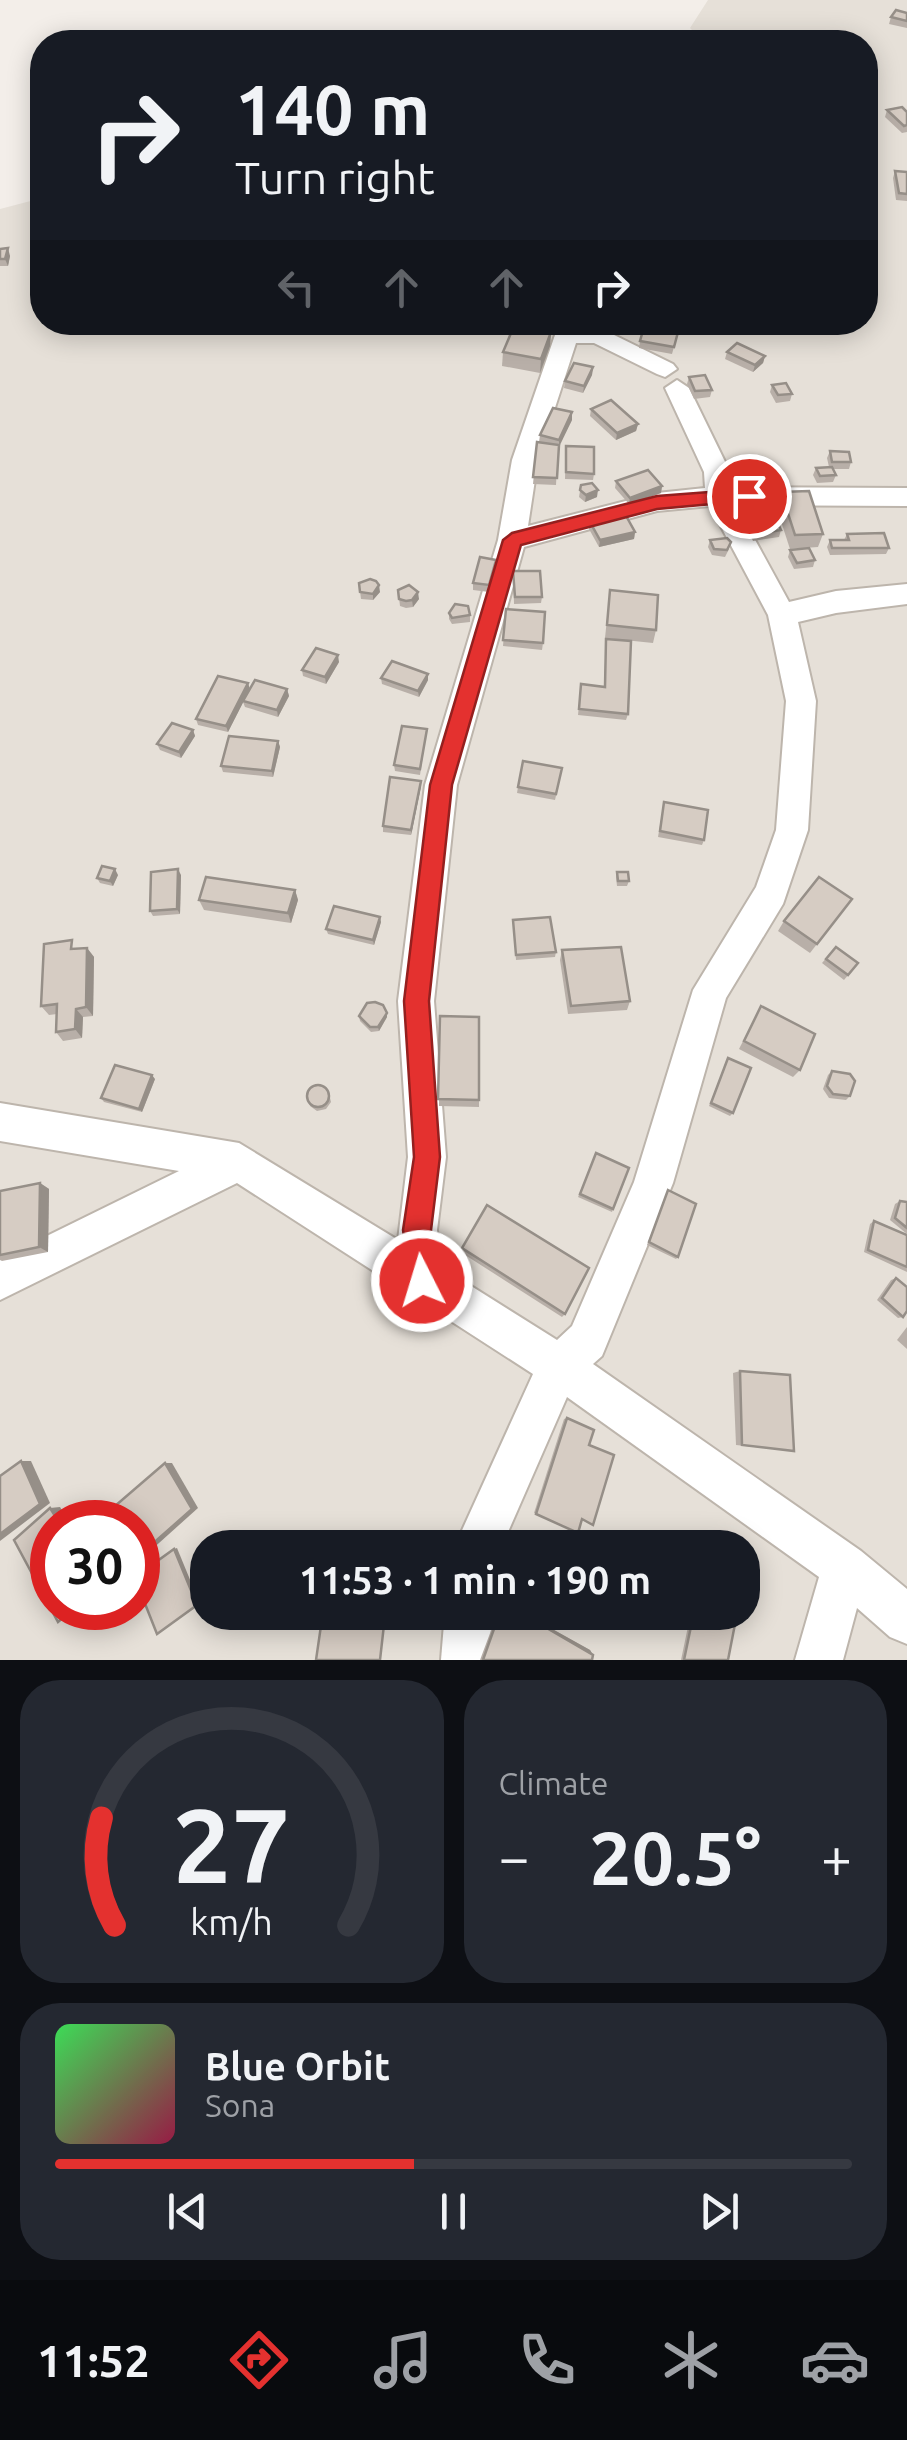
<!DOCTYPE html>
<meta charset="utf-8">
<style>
body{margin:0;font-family:Ubuntu,sans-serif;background:#242831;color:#f1f3f6;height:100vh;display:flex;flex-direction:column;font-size:38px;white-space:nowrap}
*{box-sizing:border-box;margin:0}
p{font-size:32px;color:#9ea1a6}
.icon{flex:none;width:55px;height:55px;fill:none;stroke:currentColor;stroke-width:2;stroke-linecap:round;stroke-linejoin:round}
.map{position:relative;height:1660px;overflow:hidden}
.details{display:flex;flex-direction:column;gap:20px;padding:20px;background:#0d0f14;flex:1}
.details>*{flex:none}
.guide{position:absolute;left:30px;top:30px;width:848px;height:305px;border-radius:40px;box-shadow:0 5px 25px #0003;background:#171b24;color:#f1f3f6;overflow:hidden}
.speed{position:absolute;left:30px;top:1500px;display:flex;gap:20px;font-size:50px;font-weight:700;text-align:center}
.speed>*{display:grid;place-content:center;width:130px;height:130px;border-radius:50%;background:#171b24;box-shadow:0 5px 25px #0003;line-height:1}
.speed .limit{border:15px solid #d22;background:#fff;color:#111}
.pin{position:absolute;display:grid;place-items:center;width:85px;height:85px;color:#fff;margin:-42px;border:5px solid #fff;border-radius:50%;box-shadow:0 2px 10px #0007}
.me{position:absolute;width:110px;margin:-55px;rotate:355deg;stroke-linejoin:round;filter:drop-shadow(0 0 8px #0008)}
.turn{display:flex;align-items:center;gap:35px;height:210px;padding:0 40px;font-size:45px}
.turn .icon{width:130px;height:130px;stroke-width:2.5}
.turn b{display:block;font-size:70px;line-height:85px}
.lanes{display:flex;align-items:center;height:95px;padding:0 40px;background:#0003;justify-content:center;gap:50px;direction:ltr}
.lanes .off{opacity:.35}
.big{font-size:75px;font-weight:700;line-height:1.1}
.details .widget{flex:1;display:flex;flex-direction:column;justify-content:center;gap:15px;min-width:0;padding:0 35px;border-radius:40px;background:#242831}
.details .dial{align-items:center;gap:0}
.dial svg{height:260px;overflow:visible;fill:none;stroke:#363941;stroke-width:7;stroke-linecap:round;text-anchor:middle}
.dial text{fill:#f1f3f6;stroke:none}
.song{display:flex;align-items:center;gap:30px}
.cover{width:120px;height:120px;border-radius:15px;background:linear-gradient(135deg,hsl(130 70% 55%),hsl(340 70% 35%))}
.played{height:10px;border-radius:5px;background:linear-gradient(90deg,#e4312f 45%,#363941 45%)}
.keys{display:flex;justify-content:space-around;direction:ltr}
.heat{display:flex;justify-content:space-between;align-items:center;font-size:55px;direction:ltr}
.details .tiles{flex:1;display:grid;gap:20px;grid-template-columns:1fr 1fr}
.widget:last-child{grid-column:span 2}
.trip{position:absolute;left:190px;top:1530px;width:570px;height:100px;border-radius:40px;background:#171b24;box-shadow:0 5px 25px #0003;font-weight:700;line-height:100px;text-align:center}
.dock{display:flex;height:160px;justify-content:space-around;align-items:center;background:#090b0e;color:#9ea1a6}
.dock .icon{width:70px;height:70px}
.dock .selected{color:#e4312f}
.dock b{font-size:45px;color:#f1f3f6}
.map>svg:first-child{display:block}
.residential{fill:#e6e0d8;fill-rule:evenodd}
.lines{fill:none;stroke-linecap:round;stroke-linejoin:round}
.street-casing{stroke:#bdb5ac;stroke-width:4}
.street{fill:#fff;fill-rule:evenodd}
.wall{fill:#b8afa8}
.shaded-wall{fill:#968f88}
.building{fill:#d6ccc3;stroke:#968f88;stroke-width:2.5}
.route{fill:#e4312f;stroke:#94201f;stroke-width:2.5}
</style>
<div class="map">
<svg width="907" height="1660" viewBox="0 0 907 1660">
<rect width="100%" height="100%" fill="#f3eee9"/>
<!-- residential -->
<path class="residential" d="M708,0H907V1660H0V209L42,198V322H865V42H704L690,28ZM52,1522H138V1608H52ZM208,1548H742V1612H208Z"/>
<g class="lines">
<defs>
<g id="street">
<path d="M567,328L606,331L673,364L677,369L665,377L657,374L594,343H576L538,460L528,526L657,493L705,488L704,472L665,388L677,380L689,388L730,472L731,487L907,488V506L736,505L789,602L836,591L907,584V604L836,613L798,622L816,701L808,830L783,904L726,998L673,1183L602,1356L593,1364L861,1551L907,1589V1644L890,1637L857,1608L843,1660H795L819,1577L567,1397L501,1548H454L533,1374L237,1183L0,1300V1259L179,1171L0,1141V1103L239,1143L398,1240L408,1157L398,1001L425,785L498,540L512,460L555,335ZM710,506L768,615L786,701L776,830L756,887L693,990L634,1182L572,1326L557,1340L441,1267L437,1230L446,1157L434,1001L457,785L524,547L657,511Z"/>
<polygon points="445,1612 492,1612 489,1660 441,1660"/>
</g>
</defs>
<!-- street casing -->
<use href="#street" class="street-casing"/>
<!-- street -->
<use href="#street" class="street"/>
</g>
<!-- wall -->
<g class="wall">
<polygon points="907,13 907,28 889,24 891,17"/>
<polygon points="887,110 907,112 907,132 902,133 885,117"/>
<polygon points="895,171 907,172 907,201 896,200 893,178"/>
<polygon points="0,249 10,256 8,266 0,266"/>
<polygon points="551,332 550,346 540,373 502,366 503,352"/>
<polygon points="678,332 672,354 639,348 640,341"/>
<polygon points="727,352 765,356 763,363 753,372 725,359"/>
<polygon points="593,367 592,375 583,393 564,388 565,381"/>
<polygon points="689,377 712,390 710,397 694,399 687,384"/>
<polygon points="772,385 792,394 790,401 776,403 770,392"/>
<polygon points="591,409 638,424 636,431 616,440 590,416"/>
<polygon points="572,420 558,447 556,485 533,484 537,442 539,442 540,435"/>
<polygon points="566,446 594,474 593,480 565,479"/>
<polygon points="830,451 851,462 849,469 833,469 836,475 833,482 817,483 813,475 816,468 829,467 827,458"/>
<polygon points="616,481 662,486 661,493 629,504 615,488"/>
<polygon points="581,485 597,497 585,502 579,497"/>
<polygon points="781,492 823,534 818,547 790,549 776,506"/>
<polygon points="742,506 781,530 779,537 753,541 740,513"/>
<polygon points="590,522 635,532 634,539 599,547 589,529"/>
<polygon points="847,534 889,548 886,554 830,555 827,547 830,540 844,540"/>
<polygon points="710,540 729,549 725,557 712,555 708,547"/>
<polygon points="790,550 815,560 813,567 794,569 788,557"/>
<polygon points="496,560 489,592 473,590 473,583"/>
<polygon points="513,571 542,597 541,603 514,604"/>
<polygon points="359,583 380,592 373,600 361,599"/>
<polygon points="398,590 419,599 413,607 406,608 400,606"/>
<polygon points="610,590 656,630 653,643 605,638"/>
<polygon points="506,609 543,643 542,650 503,646"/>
<polygon points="449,613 470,615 470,622 452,624 449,619"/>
<polygon points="606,639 628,714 626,720 578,715 581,684 604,687"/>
<polygon points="339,662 326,684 303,676 302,670"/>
<polygon points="428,674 428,680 419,697 382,684 381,678"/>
<polygon points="250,689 287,689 289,696 278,717 245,707 243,702 228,732 198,725 196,719"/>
<polygon points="427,729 420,775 395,771 394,765"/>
<polygon points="193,730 195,736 181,758 160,750 157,744"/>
<polygon points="278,741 280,747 273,777 223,772 221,766"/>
<polygon points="562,768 555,800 517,793 518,787"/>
<polygon points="421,781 421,786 411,835 383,832 383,826"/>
<polygon points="664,802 704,840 702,845 658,837"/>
<polygon points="617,872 629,881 627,886 617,886 616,877"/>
<polygon points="118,875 113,886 100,883 97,878"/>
<polygon points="181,875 180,914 153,916 150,911"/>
<polygon points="295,890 298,900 291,923 204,910 199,900"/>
<polygon points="852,899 810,953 778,931 784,921"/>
<polygon points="513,920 556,952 555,957 516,960"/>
<polygon points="381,922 374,945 328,934 326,929"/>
<polygon points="836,947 858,963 844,980 822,963"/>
<polygon points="87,948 94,957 93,1016 83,1017 82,1038 63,1041 56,1032 57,1014 49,1015 41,1006 78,949"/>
<polygon points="562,950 630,1001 627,1010 568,1014 560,960"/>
<polygon points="761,1006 800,1070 793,1077 739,1049"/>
<polygon points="359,1016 387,1017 379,1031 371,1032 360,1021"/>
<polygon points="440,1016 479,1100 479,1107 439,1106"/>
<polygon points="728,1058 733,1113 730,1116 709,1106"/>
<polygon points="832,1071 850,1096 846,1100 829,1098 823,1089 828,1075"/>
<polygon points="155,1079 142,1112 104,1102 101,1098"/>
<polygon points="307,1094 329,1094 331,1102 326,1109 317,1111 310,1106"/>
<polygon points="596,1153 613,1209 612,1212 578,1197"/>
<polygon points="40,1183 49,1189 48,1252 2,1261 0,1260 0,1191"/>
<polygon points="668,1190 678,1257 676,1259 647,1245"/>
<polygon points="900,1201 907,1202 907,1234 890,1220 895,1204"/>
<polygon points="874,1221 907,1235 907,1272 864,1252 870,1224"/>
<polygon points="462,1248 565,1314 562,1317 462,1253"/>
<polygon points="896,1278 903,1317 898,1318 877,1300 891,1280"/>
<polygon points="907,1327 907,1349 897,1340"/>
<polygon points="740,1371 794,1451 736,1445 733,1373"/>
<polygon points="567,1418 589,1445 536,1514 534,1513 564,1419"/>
<polygon points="498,1612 541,1612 538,1621 590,1650 593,1655 592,1660 480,1660"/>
<polygon points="691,1612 723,1612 728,1660 681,1660"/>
</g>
<!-- shaded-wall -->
<g class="shaded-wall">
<polygon points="8,248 10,256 8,266 5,259"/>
<polygon points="551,332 550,346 540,373 541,359"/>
<polygon points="765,356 763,363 753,372 755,365"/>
<polygon points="593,367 592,375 583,393 584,386"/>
<polygon points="572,412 572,420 559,447 559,440"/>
<polygon points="638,424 636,431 616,440 617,433"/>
<polygon points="662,486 661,493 629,504 630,498"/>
<polygon points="598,490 597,497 585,502 586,495"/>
<polygon points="635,532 634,539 599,547 600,540"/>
<polygon points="379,585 380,592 373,600 373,594"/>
<polygon points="418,592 419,599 413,607 412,600"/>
<polygon points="338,655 339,662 326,684 325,677"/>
<polygon points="428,674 428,680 419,697 418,691"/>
<polygon points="248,683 250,689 228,732 226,726"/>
<polygon points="287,689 289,696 278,717 277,710"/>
<polygon points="193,730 195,736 181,758 179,752"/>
<polygon points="278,741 280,747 273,777 272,771"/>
<polygon points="421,781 421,786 411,835 411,830"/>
<polygon points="115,869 118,875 113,886 110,881"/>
<polygon points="178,869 181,875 180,914 177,909"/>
<polygon points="295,890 298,900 291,923 288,913"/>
<polygon points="380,917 381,922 374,945 373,940"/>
<polygon points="87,948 94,957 93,1016 86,1007"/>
<polygon points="76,1009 83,1017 82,1038 75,1029"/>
<polygon points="387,1013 387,1017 379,1031 378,1027"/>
<polygon points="152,1075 155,1079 142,1112 139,1109"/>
<polygon points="40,1183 49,1189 48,1252 39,1247"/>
<polygon points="21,1461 31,1461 50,1503 0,1541 0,1534"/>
<polygon points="165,1463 172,1463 198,1508 149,1552 141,1554"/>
<polygon points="60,1507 69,1522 59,1522 50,1508"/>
<polygon points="177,1548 200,1604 157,1634 174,1549"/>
<polygon points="74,1608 80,1608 68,1618 58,1622"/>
<polygon points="536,1620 590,1650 593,1655 538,1623"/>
</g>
<!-- building -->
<g class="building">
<polygon points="896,10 907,13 907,21 891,17"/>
<polygon points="902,107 907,112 907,125 904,126 887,110"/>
<polygon points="895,171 907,172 907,194 899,193"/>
<polygon points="8,248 5,259 0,259 0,249"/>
<polygon points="514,326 551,332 541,359 503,352"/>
<polygon points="644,327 678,332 674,347 640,341"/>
<polygon points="737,343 765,356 755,365 727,352"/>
<polygon points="574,363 593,367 584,386 565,381"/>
<polygon points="705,375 712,390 695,391 689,377"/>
<polygon points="786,383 792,394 778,395 772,385"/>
<polygon points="611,400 638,424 617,433 591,409"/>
<polygon points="553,408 572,412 559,440 540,435"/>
<polygon points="537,442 559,445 557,478 533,477"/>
<polygon points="566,446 594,447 594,474 566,472"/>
<polygon points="830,451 849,452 851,462 832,462"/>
<polygon points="832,467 836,475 820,476 816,468"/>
<polygon points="648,470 662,486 630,498 616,481"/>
<polygon points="592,483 598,490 586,495 580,490 581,485"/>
<polygon points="809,491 823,534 795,535 781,492"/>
<polygon points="768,503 781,530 755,534 742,506"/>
<polygon points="625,514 635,532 600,540 590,522"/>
<polygon points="884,533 889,548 832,548 830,540 849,540 847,534"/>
<polygon points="727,538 731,542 727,550 714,549 710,540"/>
<polygon points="809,548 815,560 797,563 790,550"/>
<polygon points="480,557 496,560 489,585 473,583"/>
<polygon points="513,571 540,571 542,597 515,597"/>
<polygon points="370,579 376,581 379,585 373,594 360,592 359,583"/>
<polygon points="409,585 418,592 412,600 406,601 399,599 398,590"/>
<polygon points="610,590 658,595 656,630 607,625"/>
<polygon points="455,604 468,606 470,615 452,618 449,613"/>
<polygon points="506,609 545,612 543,643 503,640"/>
<polygon points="606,639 631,641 628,714 579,709 581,684 605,687"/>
<polygon points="316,648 338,655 325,677 302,670"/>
<polygon points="392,661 428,674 418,691 381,678"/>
<polygon points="218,676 248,683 226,726 196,719"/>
<polygon points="255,680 287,689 277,710 243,701"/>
<polygon points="172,723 193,730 179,752 157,744"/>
<polygon points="402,726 427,729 420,769 394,765"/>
<polygon points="229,736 278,741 272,771 221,766"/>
<polygon points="523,761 562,768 556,794 518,787"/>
<polygon points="390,777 421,781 411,830 383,826"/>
<polygon points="664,802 708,810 704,840 660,831"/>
<polygon points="102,866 115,869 110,881 97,878"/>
<polygon points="178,869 177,909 150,911 151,872"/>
<polygon points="617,872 628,872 629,881 618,881"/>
<polygon points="206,877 295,890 288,913 199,900"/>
<polygon points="819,877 852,899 817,944 784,921"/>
<polygon points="334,906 380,917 373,940 326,929"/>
<polygon points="550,917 556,952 516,955 513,920"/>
<polygon points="72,940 71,949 87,948 86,1007 76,1009 75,1029 56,1032 57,1004 41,1006 44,944"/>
<polygon points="621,947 630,1001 571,1006 562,950"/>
<polygon points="836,947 858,963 848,975 826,959"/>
<polygon points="375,1002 383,1005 387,1013 378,1027 370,1027 359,1016 367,1003"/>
<polygon points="761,1006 815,1034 800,1070 744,1041"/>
<polygon points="440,1016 479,1017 479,1100 438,1099"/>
<polygon points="728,1058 751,1068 733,1113 711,1103"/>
<polygon points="115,1065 152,1075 139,1109 101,1098"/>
<polygon points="832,1071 850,1074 855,1081 850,1096 833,1094 827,1086"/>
<circle cx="318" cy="1096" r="11"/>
<polygon points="596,1153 629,1168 613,1209 580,1194"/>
<polygon points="40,1183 39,1247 0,1255 0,1191"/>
<polygon points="668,1190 696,1204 678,1257 649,1242"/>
<polygon points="900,1201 907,1202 907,1228 895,1218"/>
<polygon points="487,1205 589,1268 565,1314 462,1248"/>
<polygon points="874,1221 907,1235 907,1267 868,1250"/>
<polygon points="896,1278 907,1287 907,1311 903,1317 882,1298"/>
<polygon points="740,1371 790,1375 794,1451 742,1445"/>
<polygon points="567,1418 594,1430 589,1445 614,1455 593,1525 582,1519 578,1533 536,1514"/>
<polygon points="21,1461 40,1504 0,1534 0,1476"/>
<polygon points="165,1463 192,1509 141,1554 138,1547 138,1522 124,1522 115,1506"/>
<polygon points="50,1508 59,1522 52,1522 52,1608 74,1608 58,1622 14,1540"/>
<polygon points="309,1534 316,1538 314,1548 299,1548 300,1536"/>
<polygon points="174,1549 197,1605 157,1634 138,1586 138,1575"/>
<polygon points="323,1612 358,1612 385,1616 380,1660 316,1660"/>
<polygon points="500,1612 541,1612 538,1623 593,1655 592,1660 483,1660"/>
<polygon points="694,1612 722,1612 736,1619 728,1660 684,1660"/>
</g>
<!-- route -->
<polygon class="route" points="749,489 756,491 756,500 657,509 521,545 452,785 429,1001 440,1157 431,1230 436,1281 432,1291 422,1296 412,1291 403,1230 414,1157 404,1001 430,785 503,540 512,533 657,496"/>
</svg>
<div class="speed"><div class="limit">30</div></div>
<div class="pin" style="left:749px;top:496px;background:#d93025"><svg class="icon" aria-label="arrive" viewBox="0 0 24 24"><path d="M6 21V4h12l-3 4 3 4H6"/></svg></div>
<svg class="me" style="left:422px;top:1281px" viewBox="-20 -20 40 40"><circle r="17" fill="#e4312f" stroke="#fff" stroke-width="3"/><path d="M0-11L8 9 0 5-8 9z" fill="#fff"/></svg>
<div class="trip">11:53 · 1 min · 190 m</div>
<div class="guide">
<div class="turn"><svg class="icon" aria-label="right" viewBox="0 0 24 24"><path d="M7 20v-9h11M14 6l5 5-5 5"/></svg><div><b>140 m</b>Turn right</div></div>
<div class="lanes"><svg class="icon off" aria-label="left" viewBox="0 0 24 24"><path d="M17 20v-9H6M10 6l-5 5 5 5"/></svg><svg class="icon off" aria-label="ahead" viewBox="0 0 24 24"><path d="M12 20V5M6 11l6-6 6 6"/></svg><svg class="icon off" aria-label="ahead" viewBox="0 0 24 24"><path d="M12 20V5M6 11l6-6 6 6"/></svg><svg class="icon" aria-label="right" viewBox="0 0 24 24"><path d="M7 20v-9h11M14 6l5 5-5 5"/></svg></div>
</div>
</div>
<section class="details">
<div class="tiles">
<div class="widget dial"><svg viewBox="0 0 100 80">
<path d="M14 69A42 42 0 1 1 86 69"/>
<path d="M14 69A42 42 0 0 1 10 36" stroke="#e4312f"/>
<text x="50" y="56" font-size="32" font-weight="700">27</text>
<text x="50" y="72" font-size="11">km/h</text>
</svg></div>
<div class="widget"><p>Climate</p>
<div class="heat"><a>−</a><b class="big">20.5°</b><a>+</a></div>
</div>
<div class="widget">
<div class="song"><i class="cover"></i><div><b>Blue Orbit</b><p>Sona</p></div></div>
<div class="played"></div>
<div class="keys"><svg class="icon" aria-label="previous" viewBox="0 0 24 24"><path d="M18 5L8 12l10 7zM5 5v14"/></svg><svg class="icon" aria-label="pause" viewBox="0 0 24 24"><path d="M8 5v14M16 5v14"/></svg><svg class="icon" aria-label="next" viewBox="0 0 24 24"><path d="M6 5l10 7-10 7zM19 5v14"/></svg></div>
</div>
</div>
</section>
<nav class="dock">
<b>11:52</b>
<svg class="icon selected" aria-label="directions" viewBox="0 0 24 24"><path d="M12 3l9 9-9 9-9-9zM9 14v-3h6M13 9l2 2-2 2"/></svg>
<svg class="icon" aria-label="music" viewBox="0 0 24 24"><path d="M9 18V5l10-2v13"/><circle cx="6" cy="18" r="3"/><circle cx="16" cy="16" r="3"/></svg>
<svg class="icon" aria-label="phone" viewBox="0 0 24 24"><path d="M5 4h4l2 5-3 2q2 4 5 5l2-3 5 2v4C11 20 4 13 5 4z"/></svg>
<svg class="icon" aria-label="climate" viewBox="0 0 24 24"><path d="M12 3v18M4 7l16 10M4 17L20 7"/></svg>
<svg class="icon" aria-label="car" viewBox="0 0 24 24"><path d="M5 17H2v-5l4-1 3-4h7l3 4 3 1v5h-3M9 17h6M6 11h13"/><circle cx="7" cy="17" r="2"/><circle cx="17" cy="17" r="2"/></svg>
</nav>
